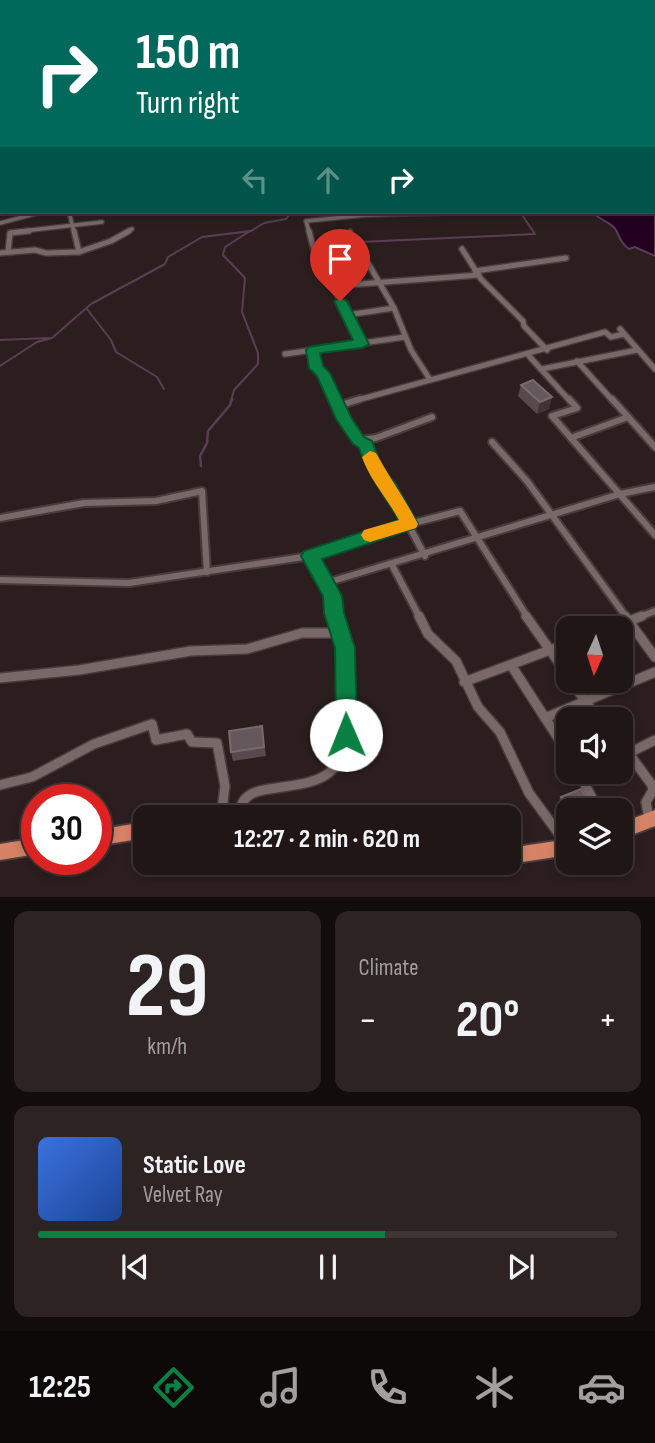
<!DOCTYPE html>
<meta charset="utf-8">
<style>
body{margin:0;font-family:"Sofia Sans Condensed",sans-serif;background:#2d2323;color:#f1f3f6;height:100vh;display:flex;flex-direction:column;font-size:26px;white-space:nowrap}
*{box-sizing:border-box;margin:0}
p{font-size:23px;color:#a29fa1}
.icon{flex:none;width:38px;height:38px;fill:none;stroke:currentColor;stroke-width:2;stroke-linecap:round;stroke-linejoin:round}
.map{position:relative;height:897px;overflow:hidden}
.side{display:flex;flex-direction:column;gap:14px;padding:14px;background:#120c0c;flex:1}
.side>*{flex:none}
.banner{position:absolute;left:0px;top:0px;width:656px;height:214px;box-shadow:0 4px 10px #0003,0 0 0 2px #3e3535;background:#00695c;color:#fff;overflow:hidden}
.needle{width:46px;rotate:183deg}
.tools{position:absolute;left:556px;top:616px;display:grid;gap:14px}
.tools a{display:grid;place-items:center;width:77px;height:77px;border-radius:14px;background:#211616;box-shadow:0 4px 10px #0003,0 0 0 2px #3e3535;font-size:35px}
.speed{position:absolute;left:21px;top:784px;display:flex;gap:14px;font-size:35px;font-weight:700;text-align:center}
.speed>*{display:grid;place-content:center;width:91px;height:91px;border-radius:50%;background:#211616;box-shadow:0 4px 10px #0003,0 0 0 2px #3e3535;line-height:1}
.speed .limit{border:10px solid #d22;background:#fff;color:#111}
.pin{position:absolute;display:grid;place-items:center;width:60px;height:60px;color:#fff;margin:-72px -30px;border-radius:50% 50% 50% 0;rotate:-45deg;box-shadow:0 0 7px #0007}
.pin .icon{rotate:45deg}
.me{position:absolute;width:77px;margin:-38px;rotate:359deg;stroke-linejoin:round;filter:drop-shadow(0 0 5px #0008)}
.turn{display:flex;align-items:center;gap:24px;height:147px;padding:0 21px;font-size:32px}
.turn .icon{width:91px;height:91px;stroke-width:2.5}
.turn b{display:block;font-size:49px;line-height:60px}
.lanes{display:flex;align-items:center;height:66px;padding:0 21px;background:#0003;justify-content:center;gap:35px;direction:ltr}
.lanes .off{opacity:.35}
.big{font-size:52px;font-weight:700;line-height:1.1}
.side .card{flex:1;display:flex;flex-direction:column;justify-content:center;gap:10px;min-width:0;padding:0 24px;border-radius:14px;background:#2d2323}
.side .dial{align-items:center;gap:0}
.dial b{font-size:91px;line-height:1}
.song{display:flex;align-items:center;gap:21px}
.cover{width:84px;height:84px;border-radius:10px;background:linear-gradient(135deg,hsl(220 70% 55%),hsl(220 70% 35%))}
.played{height:7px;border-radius:4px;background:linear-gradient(90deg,#0b8043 60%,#3e3535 60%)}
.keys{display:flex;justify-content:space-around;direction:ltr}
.heat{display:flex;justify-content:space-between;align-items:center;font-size:38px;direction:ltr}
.side .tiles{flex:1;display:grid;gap:14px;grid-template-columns:1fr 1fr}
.card:last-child{grid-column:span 2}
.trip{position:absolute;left:133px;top:805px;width:388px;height:70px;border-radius:14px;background:#211616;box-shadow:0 4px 10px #0003,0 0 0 2px #3e3535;font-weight:700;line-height:70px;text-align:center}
.dock{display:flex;height:112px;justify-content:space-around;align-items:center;background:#0d0909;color:#a29fa1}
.dock .icon{width:49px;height:49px}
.dock .active{color:#0b8043}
.dock b{font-size:32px;color:#f1f3f6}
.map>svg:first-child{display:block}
.water{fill:#230022;stroke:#5a3e56;stroke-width:2}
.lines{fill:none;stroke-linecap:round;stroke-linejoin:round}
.stream-far1{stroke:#5a3e56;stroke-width:2}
.stream{stroke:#5a3e56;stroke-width:2.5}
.river{fill:#230022;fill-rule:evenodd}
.minor-far3-casing{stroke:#473c3c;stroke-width:6}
.minor-far2-casing{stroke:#473c3c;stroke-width:8}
.minor-far1-casing{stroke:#473c3c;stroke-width:10}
.minor-casing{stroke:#473c3c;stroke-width:12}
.trunk-casing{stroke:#473c3c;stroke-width:4}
.minor-far3{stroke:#796868;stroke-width:3.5}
.minor-far2{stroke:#796868;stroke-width:5}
.minor-far1{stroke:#796868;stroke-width:6}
.minor{stroke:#796868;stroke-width:9}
.trunk{fill:#d68266;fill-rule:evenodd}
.wall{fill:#57494e}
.shaded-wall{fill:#403235}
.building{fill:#65585c;stroke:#776a6e;stroke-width:2}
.route{fill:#0b8043;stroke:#07532c;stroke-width:2}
.slow{fill:#f59e0b}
</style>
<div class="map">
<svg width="655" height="897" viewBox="0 0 655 897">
<rect width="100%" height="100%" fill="#2c1e1e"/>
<!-- water -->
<path class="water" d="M655,34V256L635,247L629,249C621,243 620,238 616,230C612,222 598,220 593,212H654Z"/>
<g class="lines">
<!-- stream-far1 -->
<g class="stream-far1">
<polyline points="359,242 535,234 520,212"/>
<polyline points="87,309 111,340 116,352 157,377 164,389"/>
<polyline points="0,340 49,338"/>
<polyline points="0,366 37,342 52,338 91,304 165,264 168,257 202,237 251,231 264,223 286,219 289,215 287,212"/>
<polyline points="231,401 234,390 258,364 258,353 242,312 245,278 223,255 225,247 250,231"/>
</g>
<!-- stream -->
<polyline class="stream" points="201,466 200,456 207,443 208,431 230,405 232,399"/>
<!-- river -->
<rect class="river" x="0" y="43" width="2" height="4"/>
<defs>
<g id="minor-far3">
<polyline points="69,212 74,232"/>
<polyline points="0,223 42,212"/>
<polyline points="14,232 102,222"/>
<polyline points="126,232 132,229"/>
<polyline points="309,232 306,221 366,215 485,212"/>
</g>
<g id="minor-far2">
<polyline points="74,231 79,252"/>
<polyline points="309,231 317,262 333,286 362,344"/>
<polyline points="350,232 394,308 411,350 429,378"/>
<polyline points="462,249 481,279 523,321 524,326 547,350"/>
<polyline points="8,252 10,233 29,231"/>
<polyline points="0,253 35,250 46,253 79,252 111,241 129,231"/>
<polyline points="475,271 566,258"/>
<polyline points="333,286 479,275"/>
<polyline points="347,315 394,308"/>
<polyline points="620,329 655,369"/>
<path d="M313,350C317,373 328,380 337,401"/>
<polyline points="285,354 405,337"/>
<polyline points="529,356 570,401"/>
<polyline points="577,361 613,401"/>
<polyline points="542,369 637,350"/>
<polyline points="354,401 605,332 611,337 624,334"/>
</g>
<g id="minor-far1">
<polyline points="336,399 350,428 366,445 376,473 389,488 425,556"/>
<polyline points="569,399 577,408 552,416 655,535"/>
<polyline points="612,399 655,447"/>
<polyline points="338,406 360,399"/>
<polyline points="571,438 628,417"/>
<polyline points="361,440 376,438 432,417"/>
<polyline points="492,442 527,481 627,618"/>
<polyline points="0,518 84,503 156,501 202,491 207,572"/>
<polyline points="310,556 331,593 336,618"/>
<polyline points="392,565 420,618"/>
<polyline points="0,580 129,583 310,556 367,535 460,511 528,618"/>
<polyline points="326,583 620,494 655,487"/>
<polyline points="637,618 655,611"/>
</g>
<g id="minor">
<polyline points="419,616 428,634 456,661 478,707 500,732 529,793 567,845"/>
<polyline points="526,616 569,677"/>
<polyline points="625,616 655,657"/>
<polyline points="611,628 642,616"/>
<polyline points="511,665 569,755"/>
<polyline points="0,678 79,670 191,651 247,649 302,633 340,633"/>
<polyline points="571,681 598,719"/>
<polyline points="464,682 569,643"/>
<polyline points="545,718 655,672"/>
<polyline points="621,743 652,785 653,790 646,802 649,819"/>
<polyline points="629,753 655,740"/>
<polyline points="579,772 598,810"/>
<polyline points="0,785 32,777 94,744 152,724 156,740 187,734 192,742 217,743 225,786 221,817"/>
<path d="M239,817C240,810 241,802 247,797C261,783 312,792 333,769C354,746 349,677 345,647C343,637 338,627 335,616"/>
</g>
<g id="trunk">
<polygon points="655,810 655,826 621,839 621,823"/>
<polygon points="145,822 145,838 96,846 96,830"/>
<polygon points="37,838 37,854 0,860 0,844"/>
<polygon points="569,839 569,855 509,864 506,863 509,863 509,848"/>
</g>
</defs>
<!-- minor-far3 casing -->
<use href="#minor-far3" class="minor-far3-casing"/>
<!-- minor-far2 casing -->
<use href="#minor-far2" class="minor-far2-casing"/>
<!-- minor-far1 casing -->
<use href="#minor-far1" class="minor-far1-casing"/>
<!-- minor casing -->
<use href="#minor" class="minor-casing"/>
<!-- trunk casing -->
<use href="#trunk" class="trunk-casing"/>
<!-- minor-far3 -->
<use href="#minor-far3" class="minor-far3"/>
<!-- minor-far2 -->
<use href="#minor-far2" class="minor-far2"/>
<!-- minor-far1 -->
<use href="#minor-far1" class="minor-far1"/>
<!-- minor -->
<use href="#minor" class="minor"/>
<!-- trunk -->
<use href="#trunk" class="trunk"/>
</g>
<!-- wall -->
<g class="wall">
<polygon points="521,385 552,397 549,409 537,414 518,396"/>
<polygon points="262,726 266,756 233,761 231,752"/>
<polygon points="561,797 569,810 569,817 563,819 556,806"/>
</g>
<!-- shaded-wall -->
<g class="shaded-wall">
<polygon points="552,397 549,409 537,414 540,402"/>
<polygon points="589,803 584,810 569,810"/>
<polygon points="569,810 569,817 563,819"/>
</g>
<!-- building -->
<g class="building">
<polygon points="533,380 552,397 540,402 521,385"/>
<polygon points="262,726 264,747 231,752 229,731"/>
<polygon points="581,789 589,803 568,811 561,797"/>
</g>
<!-- route -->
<path class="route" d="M340,297L347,301L369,344L362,348L320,353L323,366L330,373L351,417L364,437L372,441L383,470L395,483L418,524L416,528L322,559L342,596L344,613L355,648L357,735L354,743L346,746L339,743L336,735L335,648L324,613L323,596L301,556L304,551L399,520C384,494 369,477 359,448L353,444L336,419L317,376L309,368L306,350L308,347L353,340L334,301Z"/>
<!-- slow -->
<path class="slow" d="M370,451L376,453C389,477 405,499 418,524L416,528L370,542L364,540L361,535L364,530L399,520C387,498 370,480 362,457Z"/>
</svg>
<div class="tools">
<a><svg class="needle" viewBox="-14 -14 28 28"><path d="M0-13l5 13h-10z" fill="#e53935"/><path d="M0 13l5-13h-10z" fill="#a29fa1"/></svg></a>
<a><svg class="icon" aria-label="sound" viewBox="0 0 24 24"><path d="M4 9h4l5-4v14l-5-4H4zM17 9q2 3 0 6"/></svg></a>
<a><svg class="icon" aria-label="layers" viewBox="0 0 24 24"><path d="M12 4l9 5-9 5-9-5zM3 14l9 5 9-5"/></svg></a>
</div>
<div class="speed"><div class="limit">30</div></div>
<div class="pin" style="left:340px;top:301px;background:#d93025"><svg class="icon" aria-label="arrive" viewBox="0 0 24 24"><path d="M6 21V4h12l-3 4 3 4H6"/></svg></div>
<svg class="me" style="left:346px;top:735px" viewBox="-20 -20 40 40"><circle r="19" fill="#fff"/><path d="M0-13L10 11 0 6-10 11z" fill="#0b8043"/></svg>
<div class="trip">12:27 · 2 min · 620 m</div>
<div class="banner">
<div class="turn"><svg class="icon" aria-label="right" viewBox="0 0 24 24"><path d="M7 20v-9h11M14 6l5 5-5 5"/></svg><div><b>150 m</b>Turn right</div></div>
<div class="lanes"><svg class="icon off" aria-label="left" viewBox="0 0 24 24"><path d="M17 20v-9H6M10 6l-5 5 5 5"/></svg><svg class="icon off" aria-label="ahead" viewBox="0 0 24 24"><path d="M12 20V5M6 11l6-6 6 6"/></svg><svg class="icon" aria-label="right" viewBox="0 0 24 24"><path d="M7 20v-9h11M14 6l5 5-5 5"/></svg></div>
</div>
</div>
<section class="side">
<div class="tiles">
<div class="card dial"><b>29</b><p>km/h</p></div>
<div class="card"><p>Climate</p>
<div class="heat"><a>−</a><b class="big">20°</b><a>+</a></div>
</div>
<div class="card">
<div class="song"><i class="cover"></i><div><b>Static Love</b><p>Velvet Ray</p></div></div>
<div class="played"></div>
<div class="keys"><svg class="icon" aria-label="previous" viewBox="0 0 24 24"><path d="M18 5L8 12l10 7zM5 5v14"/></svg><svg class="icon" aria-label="pause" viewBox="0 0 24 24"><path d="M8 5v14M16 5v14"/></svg><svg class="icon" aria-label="next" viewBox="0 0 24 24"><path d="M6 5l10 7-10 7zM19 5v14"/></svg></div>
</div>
</div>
</section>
<nav class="dock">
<b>12:25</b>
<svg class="icon active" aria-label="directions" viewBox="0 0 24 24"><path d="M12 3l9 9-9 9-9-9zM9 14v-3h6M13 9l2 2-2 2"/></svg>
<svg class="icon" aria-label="music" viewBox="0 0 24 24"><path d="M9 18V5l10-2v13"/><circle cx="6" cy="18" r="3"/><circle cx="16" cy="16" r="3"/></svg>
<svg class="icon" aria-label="phone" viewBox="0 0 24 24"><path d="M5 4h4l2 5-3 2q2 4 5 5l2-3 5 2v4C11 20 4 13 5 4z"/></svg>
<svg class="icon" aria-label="climate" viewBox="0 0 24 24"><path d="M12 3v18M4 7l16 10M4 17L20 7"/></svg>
<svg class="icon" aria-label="car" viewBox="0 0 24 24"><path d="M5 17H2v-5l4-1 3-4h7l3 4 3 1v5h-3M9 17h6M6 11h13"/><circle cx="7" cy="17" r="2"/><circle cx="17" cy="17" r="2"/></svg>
</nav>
